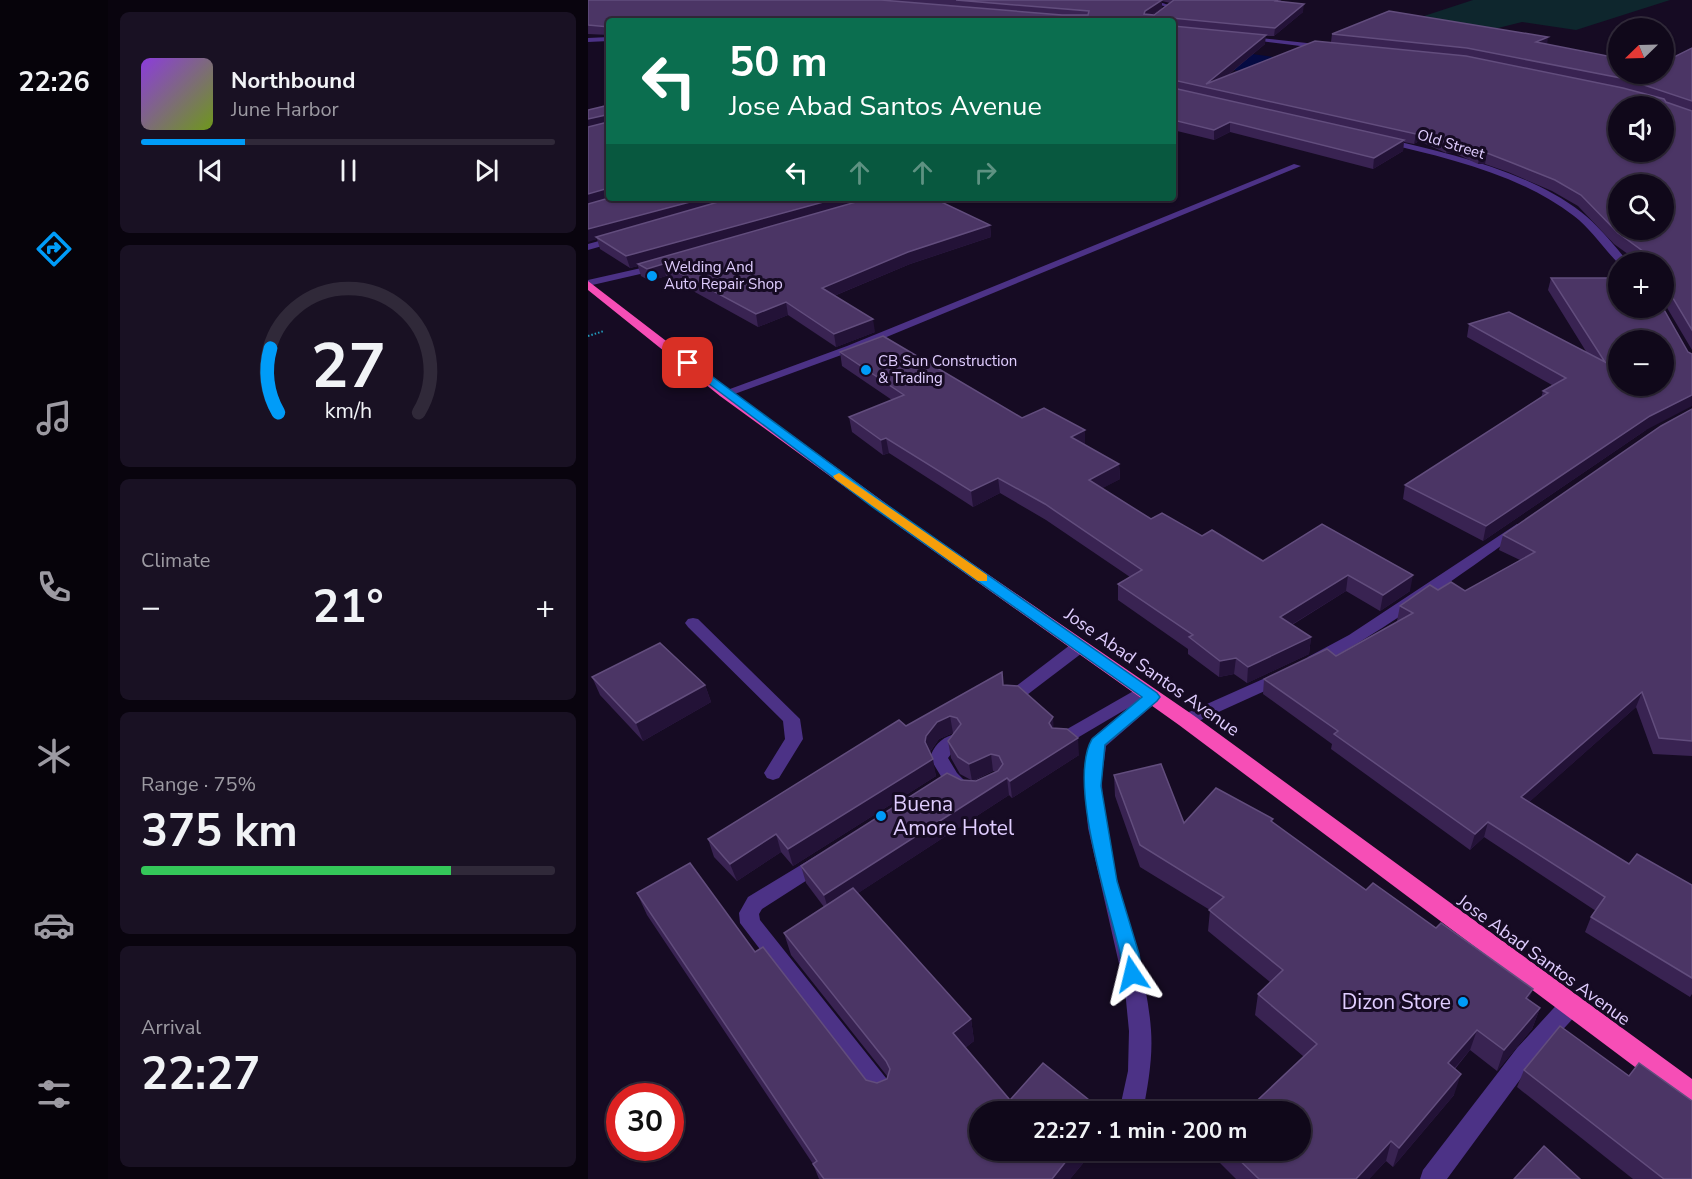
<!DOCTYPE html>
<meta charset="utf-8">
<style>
body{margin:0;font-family:"Nunito Sans",sans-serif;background:#191123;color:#f1f3f6;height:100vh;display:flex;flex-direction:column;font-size:22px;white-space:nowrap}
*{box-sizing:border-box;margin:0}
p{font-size:20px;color:#9c9aa2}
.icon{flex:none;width:33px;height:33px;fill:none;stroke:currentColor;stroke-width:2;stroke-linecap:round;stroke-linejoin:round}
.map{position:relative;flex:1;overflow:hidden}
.panel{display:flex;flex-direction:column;gap:12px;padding:12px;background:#09040e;width:480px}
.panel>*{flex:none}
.hud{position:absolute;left:18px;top:18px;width:570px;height:183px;border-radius:6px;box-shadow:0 2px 4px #0004,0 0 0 2px #302939;background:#0b6e4f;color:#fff;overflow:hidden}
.needle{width:39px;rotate:247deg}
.fabs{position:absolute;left:1020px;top:18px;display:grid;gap:12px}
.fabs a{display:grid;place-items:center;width:66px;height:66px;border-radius:50%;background:#10081a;box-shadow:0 2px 4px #0004,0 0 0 2px #302939;font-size:30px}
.speed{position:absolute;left:18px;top:1083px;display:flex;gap:12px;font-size:30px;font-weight:700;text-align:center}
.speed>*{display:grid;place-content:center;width:78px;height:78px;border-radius:50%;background:#10081a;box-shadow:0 2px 4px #0004,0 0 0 2px #302939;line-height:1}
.speed .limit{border:9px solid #d22;background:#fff;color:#111}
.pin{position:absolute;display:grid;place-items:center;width:51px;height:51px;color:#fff;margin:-26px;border-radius:12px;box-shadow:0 3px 9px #0006}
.me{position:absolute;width:66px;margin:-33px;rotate:350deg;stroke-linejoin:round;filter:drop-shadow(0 0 4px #0008)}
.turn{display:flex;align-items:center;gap:21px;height:126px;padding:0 24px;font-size:27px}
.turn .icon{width:78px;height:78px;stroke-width:2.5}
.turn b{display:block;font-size:42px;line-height:51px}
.lanes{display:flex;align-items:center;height:57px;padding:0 24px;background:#0003;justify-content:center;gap:30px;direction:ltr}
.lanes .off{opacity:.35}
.big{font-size:45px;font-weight:700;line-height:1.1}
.panel .widget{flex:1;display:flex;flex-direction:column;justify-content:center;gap:9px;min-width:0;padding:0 21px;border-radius:9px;background:#191123}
.panel .dial{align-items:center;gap:0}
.dial svg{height:156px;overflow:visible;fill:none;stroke:#302939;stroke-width:7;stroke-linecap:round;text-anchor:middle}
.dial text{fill:#f1f3f6;stroke:none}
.song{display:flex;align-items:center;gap:18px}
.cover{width:72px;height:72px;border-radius:9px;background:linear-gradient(135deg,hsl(270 70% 55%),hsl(80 70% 35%))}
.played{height:6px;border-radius:3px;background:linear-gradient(90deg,#009cf8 25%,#302939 25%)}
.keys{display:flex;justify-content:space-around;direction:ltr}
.heat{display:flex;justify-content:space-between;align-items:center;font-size:33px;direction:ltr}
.charge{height:9px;border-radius:4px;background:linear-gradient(90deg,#34c759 75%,#302939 0)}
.trip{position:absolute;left:381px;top:1101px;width:342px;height:60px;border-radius:30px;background:#10081a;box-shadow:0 2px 4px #0004,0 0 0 2px #302939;font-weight:700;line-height:60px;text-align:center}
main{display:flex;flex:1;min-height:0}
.menu{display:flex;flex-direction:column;width:108px;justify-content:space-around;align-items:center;background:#06030a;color:#9c9aa2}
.menu .icon{width:42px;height:42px}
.menu .active{color:#009cf8}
.menu b{font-size:27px;color:#f1f3f6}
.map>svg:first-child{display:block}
.green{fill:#0e262d}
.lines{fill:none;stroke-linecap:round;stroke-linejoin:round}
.river{fill:#050a42;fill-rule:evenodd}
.path{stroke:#229dbd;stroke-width:2;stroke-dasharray:1.5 2;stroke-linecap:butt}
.service{fill:#4c3286;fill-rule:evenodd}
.minor{fill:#4c3286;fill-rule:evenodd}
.tertiary{fill:#4c3286;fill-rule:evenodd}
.trunk{fill:#f64eb6;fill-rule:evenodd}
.wall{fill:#392352;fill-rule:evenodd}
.shaded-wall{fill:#231237}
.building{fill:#4b3565;stroke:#624d7d;stroke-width:1.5;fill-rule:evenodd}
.route{fill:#009cf8;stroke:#0065a1;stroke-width:1.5}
.slow{fill:#f59e0b}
.poi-dot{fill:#009cf8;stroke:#160b23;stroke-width:2}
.labels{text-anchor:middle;stroke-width:6;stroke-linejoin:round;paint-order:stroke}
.far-street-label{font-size:15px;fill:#e0cdff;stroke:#160b23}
.far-poi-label{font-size:15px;fill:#e0cdff;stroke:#160b23;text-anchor:start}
.street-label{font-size:18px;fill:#e0cdff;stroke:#160b23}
.near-poi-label{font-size:21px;fill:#e0cdff;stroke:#160b23;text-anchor:start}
</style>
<main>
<nav class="menu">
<b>22:26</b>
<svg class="icon active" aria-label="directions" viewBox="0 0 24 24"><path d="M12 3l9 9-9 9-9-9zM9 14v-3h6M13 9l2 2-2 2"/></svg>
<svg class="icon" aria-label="music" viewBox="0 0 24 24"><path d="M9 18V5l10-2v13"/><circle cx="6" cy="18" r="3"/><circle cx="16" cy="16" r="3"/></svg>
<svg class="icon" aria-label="phone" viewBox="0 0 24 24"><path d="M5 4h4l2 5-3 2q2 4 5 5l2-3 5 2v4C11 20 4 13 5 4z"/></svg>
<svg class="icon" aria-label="climate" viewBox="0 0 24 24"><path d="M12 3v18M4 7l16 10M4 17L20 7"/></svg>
<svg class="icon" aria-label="car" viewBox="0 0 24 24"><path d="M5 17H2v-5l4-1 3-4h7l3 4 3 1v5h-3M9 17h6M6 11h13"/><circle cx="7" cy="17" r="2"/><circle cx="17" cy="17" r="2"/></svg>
<svg class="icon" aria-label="filters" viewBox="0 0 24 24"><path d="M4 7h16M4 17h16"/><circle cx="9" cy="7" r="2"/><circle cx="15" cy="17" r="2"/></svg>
</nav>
<section class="panel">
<div class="widget">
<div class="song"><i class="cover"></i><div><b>Northbound</b><p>June Harbor</p></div></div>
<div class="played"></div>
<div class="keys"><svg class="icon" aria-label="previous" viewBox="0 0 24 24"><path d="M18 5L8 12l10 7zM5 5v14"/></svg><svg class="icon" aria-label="pause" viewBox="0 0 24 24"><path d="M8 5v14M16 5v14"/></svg><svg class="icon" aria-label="next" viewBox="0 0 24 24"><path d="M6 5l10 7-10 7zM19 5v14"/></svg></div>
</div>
<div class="widget dial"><svg viewBox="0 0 100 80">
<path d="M14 69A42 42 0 1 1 86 69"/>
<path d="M14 69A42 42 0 0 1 10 36" stroke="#009cf8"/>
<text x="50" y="56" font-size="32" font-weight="700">27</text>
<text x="50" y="72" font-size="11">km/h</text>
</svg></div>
<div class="widget"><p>Climate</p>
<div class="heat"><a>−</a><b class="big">21°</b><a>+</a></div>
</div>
<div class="widget"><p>Range · 75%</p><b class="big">375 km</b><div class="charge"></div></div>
<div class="widget"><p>Arrival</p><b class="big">22:27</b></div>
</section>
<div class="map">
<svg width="1104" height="1179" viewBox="0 0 1104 1179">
<rect width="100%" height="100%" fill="#160b23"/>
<!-- green -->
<polygon class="green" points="885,0 1082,0 988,30 934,22 898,31 833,17"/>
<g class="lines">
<!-- river -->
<polygon class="river" points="585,43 765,68 776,71 781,78 776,85 765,88 585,61"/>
<!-- path -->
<polyline class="path" points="0,336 16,331"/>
<!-- service -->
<g class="service">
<polygon points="706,164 713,166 267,350 141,396 133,396 131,393 259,346"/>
<polygon points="29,236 32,237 32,241 0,250 0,244"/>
<polygon points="71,264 76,267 74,269 0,286 0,280"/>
<polygon points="105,618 110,619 212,719 215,739 191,778 185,780 179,778 176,773 197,739 195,721 100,627 97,623 100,619"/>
<polygon points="492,641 498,642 500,646 498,650 431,701 419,701 417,697 419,693 486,642"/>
<polygon points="556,685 562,687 564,691 562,695 479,744 467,744 464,740 467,736"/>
<path d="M364,735L370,737L373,741L360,758L369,773L383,787L380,792L374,794L357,783L342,758C345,747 353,738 364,735Z"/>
<polygon points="231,854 238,856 241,862 238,868 174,909 171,914 172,920 302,1083 305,1091 302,1099 294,1102 286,1099 152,923 151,913 160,897"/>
</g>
<!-- minor -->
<g class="minor">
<polygon points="556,0 565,0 587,7 565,21 558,21 579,7"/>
<polygon points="21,37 21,41 0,42 0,38"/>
<path d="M796,138C862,154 938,170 993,212C1010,225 1026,245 1040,262L1030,263C1015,248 1003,229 986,216C932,174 858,158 793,142V138Z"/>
<path d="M929,524L936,528L934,531C905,551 743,671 720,665L718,661L720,657L761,635Z"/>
<polygon points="693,671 699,673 701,677 699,681 604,724 592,724 589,720 592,716"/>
<path d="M564,691L570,693L572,697L570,701L518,746C517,758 514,770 514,782C514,866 557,946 563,1030C565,1058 560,1084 555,1112H531L540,1071L541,1031L537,990L500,828L496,777L504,738L558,693Z"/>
<polygon points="983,995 991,998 994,1005 991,1012 945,1062 859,1179 832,1179 835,1170 929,1048 975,998"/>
</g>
<!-- tertiary -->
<polygon class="tertiary" points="655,36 737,45 740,47 737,49 657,39"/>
<!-- trunk -->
<polygon class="trunk" points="0,281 142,390 315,516 605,715 1104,1079 1104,1106 1095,1103 591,725 305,522 132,396 0,290"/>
</g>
<!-- wall -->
<g class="wall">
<path d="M0,0H693L692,2L715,12L686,36H677V44L639,76L743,42L744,34L959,44L1076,74L1104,48V350L1078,306H1076V262H1051L1026,244L990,206L964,191L920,172L897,164H890L864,152L858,153L831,141L826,144L816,142L815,151L785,169L642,132L626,140L585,130V21H21V35L0,34ZM574,1L582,3L566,15H564L574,8Z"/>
<polygon points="0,110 21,198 402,225 403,237 322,264 246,296 287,332 248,347 200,315 170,327 78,276 62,281 53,276 50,266 42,268 12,249 9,239 0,241"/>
<polygon points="963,278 1030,278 1058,430 895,541 815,499 817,485 953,398 955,391 964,385 879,337 881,324 999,353 960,290"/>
<polygon points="252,352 434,418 497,445 531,464 532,479 514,488 563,519 614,536 675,561 734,524 822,591 792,611 758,591 704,625 723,637 721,654 659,683 646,674 631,677 600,654 600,649 530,600 530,584 542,577 458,520 412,493 385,507 301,453 295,455 264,432 261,417 304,400 254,366"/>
<polygon points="1104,409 1104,756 1065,754 1048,707 941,802 1041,864 1104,885 1104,994 1102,997 997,932 1003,917 1008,911 896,837 882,850 743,749 744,744 675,694 676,679 748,656 810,621 809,621 812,606 850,590 877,591 932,560 911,550 915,535"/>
<polygon points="4,677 117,685 123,702 55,741 12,695"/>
<path d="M415,685L466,728L491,755L424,798L421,795L270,893L383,1019L386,1041L377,1048L422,1100L506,1150L482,1179H231L225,1164L59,915L49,893L167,952L278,1080L289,1083L299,1079V1076L203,955L196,933L236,907L218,883L213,866L373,780H383L372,774L363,758L360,741L366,733H365L351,739L342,752L348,776L205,866L193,852L149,881L126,857L120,839L318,726ZM405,771L408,772L388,781H385Z"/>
<polygon points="526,775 596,823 684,822 778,890 952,1008 944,1029 909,1071 882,1050 867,1069 866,1095 805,1167 798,1161 781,1179 648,1179 627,1158 628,1150 712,1150 715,1056 667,1015 670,994 682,982 620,931 622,910 552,867 527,796"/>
<polygon points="936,1070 1041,1076 1104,1179 1045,1179 929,1087"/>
</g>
<!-- shaded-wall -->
<g class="shaded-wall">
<polygon points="574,0 574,8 557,19 557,11"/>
<polygon points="716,4 715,12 686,36 687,28"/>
<polygon points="678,35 677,44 624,88 618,84"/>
<polygon points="960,37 959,46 948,42"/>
<polygon points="18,115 20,125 0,130 0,119"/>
<polygon points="642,122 642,132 626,140 626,130"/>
<polygon points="833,131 831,141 826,144 828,134"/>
<polygon points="816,140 815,151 785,169 786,158"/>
<polygon points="865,142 864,152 858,153 860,143"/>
<polygon points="899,153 897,164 890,164 892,154"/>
<polygon points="21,188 21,198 0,206 0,194"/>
<polygon points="117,198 160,198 8,237 9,239 0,242 0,229"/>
<polygon points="250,198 292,198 50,264 50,266 42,268 38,256"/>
<polygon points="402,225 403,237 322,264 236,300 234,288 320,252"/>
<polygon points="75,264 78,276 62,281 59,269"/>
<polygon points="1082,293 1078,306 1076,306 1076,294"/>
<polygon points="198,302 200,315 170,327 168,314"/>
<polygon points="285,319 287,332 248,347 246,334"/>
<polygon points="1104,395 1104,406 1058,430 895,541 898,526 1062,416"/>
<polygon points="497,430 497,445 483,437"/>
<polygon points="298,438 301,453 295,455 293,440"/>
<polygon points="531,464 532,479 502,495 501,480"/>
<polygon points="410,478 412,493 385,507 383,491"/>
<polygon points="760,575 758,591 690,633 692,617"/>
<polygon points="825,575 822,591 792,611 795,595"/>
<polygon points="723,637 721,654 659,683 660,667"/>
<polygon points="648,658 646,674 631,677 632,661"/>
<polygon points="117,685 123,702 55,741 48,723"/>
<polygon points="1054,692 1048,707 929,813 933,797"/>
<polygon points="362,716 365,733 351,739 341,753 337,742 338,736 349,722"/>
<polygon points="465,717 466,734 461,723"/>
<polygon points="490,738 491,755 424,798 422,781"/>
<polygon points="403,754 405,771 384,781 381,764"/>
<polygon points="345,759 348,776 205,866 200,849"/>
<polygon points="419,778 421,795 241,912 236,895"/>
<polygon points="900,822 896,837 882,850 887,834"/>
<polygon points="188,834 193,852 149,881 142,864"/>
<polygon points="945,989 937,1010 938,998"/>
<polygon points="952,1008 944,1029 909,1071 916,1050"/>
<polygon points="383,1019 386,1041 369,1054 365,1033"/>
<polygon points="889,1030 882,1050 854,1083 860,1063"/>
<polygon points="873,1074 866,1095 805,1167 811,1148"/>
<polygon points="803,1141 798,1161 781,1179 768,1179"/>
<polygon points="487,1150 506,1150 482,1179 464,1179"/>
</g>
<!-- building -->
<g class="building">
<polygon points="0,0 293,0 474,15 500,15 501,11 368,0 574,0 557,11 556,14 566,15 586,0 690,0 688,1 716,4 687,28 584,18 584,21 21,21 21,27 0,25"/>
<polygon points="801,11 960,37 948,42 1030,58 1030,74 1076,74 1076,62 1104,48 1104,101 1038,79 879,48 744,34"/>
<path d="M585,26L678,35L618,84L727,41L878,56L1035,88L1076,99L1078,102L1104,111V330L1082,293L1076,294V262H1070L1030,233L993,195L967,180L922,162L899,153L892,154L865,142L860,143L833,131L828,134L585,80ZM1030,106H1076V152H1030ZM1030,184H1076V230H1030Z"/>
<polygon points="585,88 816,140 786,158 642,122 626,130 585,120"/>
<polygon points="21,105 21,188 0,194 0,127 20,122 18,115 0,119 0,110"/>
<polygon points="21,198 117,198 0,229 0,204"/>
<polygon points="144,198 250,198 38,256 8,237"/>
<polygon points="282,198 345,198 402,225 320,252 234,288 285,319 246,334 198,302 168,314 75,264 59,269 50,264"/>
<path d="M963,278H1030V308H1075L1100,352L1104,354V395L1062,416L898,526L817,485L960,393L955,391L978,378L881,324L921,312L1017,362ZM1030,340H1076V386H1030Z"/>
<polygon points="295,336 434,418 456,408 497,430 483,437 531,464 501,480 563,519 574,513 614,536 624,530 675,561 734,524 825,575 795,595 760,575 692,617 723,637 660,667 648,658 632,661 601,637 605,635 530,584 554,570 457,504 410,478 383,491 298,438 293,440 261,417 316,395 252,352"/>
<polygon points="1104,409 1104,741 1071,738 1054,692 933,797 1041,864 1049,854 1104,885 1104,978 1003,917 1017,897 900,822 887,834 746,734 750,731 676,679 739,649 748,656 825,613 812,606 842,585 850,590 863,582 877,591 947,552 915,535 1073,426"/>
<polygon points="72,643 117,685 48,723 4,677"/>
<polygon points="414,672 415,685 430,686 465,717 461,723 464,728 479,729 490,738 422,781 419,778 236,895 213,866 359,773 373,780 388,781 410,771 415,764 411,756 403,754 381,764 370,757 360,741 373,724 369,718 362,716 349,722 338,736 337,742 345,759 200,849 188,834 142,864 120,839 311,720 318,726"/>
<polygon points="573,764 596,823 628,788 685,819 683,821 778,890 785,883 848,928 853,923 945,989 938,998 952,1008 916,1050 889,1030 860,1063 873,1074 811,1148 803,1141 768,1179 671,1179 641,1150 712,1150 712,1112 657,1112 729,1044 670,994 695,970 621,910 636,897 552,845 526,775"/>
<polygon points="102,863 167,952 175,947 278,1080 289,1083 299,1079 302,1069 298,1061 196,933 265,888 383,1019 365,1033 422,1100 455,1063 516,1112 392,1112 392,1150 487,1150 464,1179 236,1179 225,1164 229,1161 49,893"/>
<polygon points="972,1026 1041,1076 1051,1063 1104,1101 1104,1179 1076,1179 936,1070"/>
<polygon points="956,1146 992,1179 926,1179"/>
</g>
<!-- route -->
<path class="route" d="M96,361H103L292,500L569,693L572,697L569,701L517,745L513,786L529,881L551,954L554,974L551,980L544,982L538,980C533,971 534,962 532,953C521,905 479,782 504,739L554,697L283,506L96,365Z"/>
<!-- slow -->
<polygon class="slow" points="251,473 399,575 399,581 390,581 247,479 245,476"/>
<!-- markers -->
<g class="poi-dot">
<circle cx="64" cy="276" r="6"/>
<circle cx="278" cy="370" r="6"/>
<circle cx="293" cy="816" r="6"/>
<circle cx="875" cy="1002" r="6"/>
</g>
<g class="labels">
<!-- far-street labels -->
<g class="far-street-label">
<text transform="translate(863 144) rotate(17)" y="5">Old Street</text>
</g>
<!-- far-poi labels -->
<g class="far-poi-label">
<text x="76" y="272">Welding And<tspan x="76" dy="17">Auto Repair Shop</tspan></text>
<text x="290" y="366">CB Sun Construction<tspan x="290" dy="17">&amp; Trading</tspan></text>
</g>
<!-- street labels -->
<g class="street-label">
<text transform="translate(564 672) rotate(35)" y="6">Jose Abad Santos Avenue</text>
<text transform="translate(956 960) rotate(36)" y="6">Jose Abad Santos Avenue</text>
</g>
<!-- near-poi labels -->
<g class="near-poi-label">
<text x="305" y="811">Buena<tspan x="305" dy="24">Amore Hotel</tspan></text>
<text x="863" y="1009" text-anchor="end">Dizon Store</text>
</g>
</g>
</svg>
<div class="fabs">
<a><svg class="needle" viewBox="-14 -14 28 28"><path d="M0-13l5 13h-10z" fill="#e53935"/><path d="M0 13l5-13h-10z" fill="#9c9aa2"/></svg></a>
<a><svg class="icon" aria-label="sound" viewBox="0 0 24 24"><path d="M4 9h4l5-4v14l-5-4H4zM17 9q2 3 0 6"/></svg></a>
<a><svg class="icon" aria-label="search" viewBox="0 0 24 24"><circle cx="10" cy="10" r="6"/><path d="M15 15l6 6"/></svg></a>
<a>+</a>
<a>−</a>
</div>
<div class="speed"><div class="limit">30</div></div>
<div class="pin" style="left:100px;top:363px;background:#d93025"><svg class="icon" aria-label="arrive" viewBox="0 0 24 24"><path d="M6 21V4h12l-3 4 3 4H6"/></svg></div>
<svg class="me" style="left:544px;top:974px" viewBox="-20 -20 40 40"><path d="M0-17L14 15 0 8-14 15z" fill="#009cf8" stroke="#fff" stroke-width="4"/></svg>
<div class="trip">22:27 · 1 min · 200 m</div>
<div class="hud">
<div class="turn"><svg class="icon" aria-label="left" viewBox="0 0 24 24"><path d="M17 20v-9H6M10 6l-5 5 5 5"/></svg><div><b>50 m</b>Jose Abad Santos Avenue</div></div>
<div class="lanes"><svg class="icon" aria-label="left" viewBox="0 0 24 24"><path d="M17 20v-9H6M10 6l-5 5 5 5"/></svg><svg class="icon off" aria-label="ahead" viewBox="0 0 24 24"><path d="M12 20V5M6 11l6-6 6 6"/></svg><svg class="icon off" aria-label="ahead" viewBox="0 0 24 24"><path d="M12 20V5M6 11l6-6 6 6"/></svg><svg class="icon off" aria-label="right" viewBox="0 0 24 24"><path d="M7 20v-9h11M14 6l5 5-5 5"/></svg></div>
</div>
</div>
</main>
